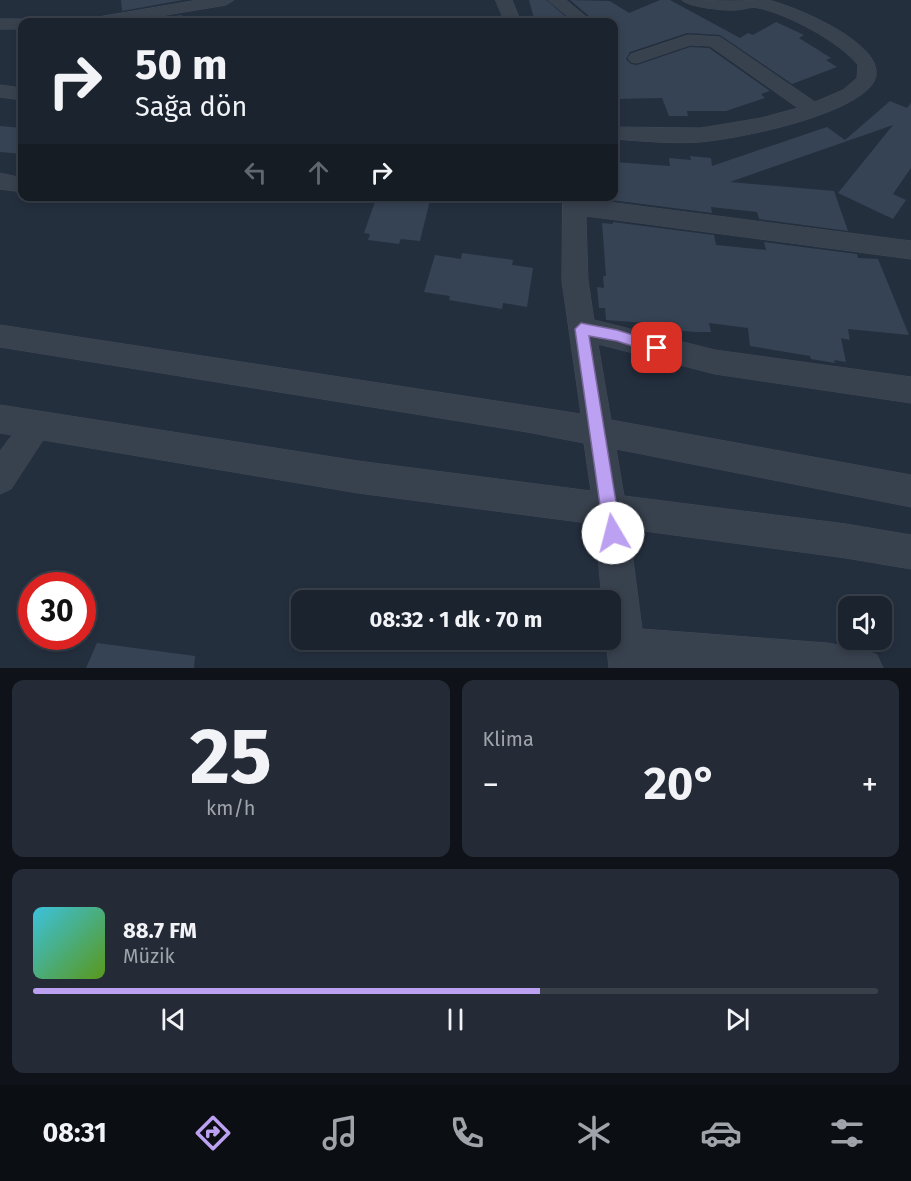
<!DOCTYPE html>
<html lang="tr">
<meta charset="utf-8">
<style>
body{margin:0;font-family:"Fira Sans",sans-serif;background:#242b36;color:#f1f3f6;height:100vh;display:flex;flex-direction:column;font-size:22px;white-space:nowrap}
*{box-sizing:border-box;margin:0}
p{font-size:20px;color:#a0a4aa}
.icon{flex:none;width:33px;height:33px;fill:none;stroke:currentColor;stroke-width:2;stroke-linecap:round;stroke-linejoin:round}
.map{position:relative;height:668px;overflow:hidden}
.details{display:flex;flex-direction:column;gap:12px;padding:12px;background:#0f1319;flex:1}
.details>*{flex:none}
.guide{position:absolute;left:18px;top:18px;width:600px;height:183px;border-radius:12px;box-shadow:0 3px 9px #0003,0 0 0 2px #39404a;background:#1b232e;color:#f1f3f6;overflow:hidden}
.buttons{position:absolute;left:838px;top:596px;display:grid;gap:12px}
.buttons a{display:grid;place-items:center;width:54px;height:54px;border-radius:12px;background:#1b232e;box-shadow:0 3px 9px #0003,0 0 0 2px #39404a;font-size:30px}
.speed{position:absolute;left:18px;top:572px;display:flex;gap:12px;font-size:30px;font-weight:700;text-align:center}
.speed>*{display:grid;place-content:center;width:78px;height:78px;border-radius:50%;background:#1b232e;box-shadow:0 3px 9px #0003,0 0 0 2px #39404a;line-height:1}
.speed .limit{border:9px solid #d22;background:#fff;color:#111}
.pin{position:absolute;display:grid;place-items:center;width:51px;height:51px;color:#fff;margin:-26px;border-radius:12px;box-shadow:0 3px 9px #0006}
.me{position:absolute;width:66px;margin:-33px;rotate:352deg;stroke-linejoin:round;filter:drop-shadow(0 0 4px #0008)}
.turn{display:flex;align-items:center;gap:21px;height:126px;padding:0 18px;font-size:27px}
.turn .icon{width:78px;height:78px;stroke-width:2.5}
.turn b{display:block;font-size:42px;line-height:51px}
.lanes{display:flex;align-items:center;height:57px;padding:0 18px;background:#0003;justify-content:center;gap:30px;direction:ltr}
.lanes .off{opacity:.35}
.big{font-size:45px;font-weight:700;line-height:1.1}
.details .tile{flex:1;display:flex;flex-direction:column;justify-content:center;gap:9px;min-width:0;padding:0 21px;border-radius:12px;background:#242b36}
.details .dial{align-items:center;gap:0}
.dial b{font-size:78px;line-height:1}
.song{display:flex;align-items:center;gap:18px}
.cover{width:72px;height:72px;border-radius:9px;background:linear-gradient(135deg,hsl(190 70% 55%),hsl(90 70% 35%))}
.played{height:6px;border-radius:3px;background:linear-gradient(90deg,#bca0f2 60%,#39404a 60%)}
.keys{display:flex;justify-content:space-around;direction:ltr}
.heat{display:flex;justify-content:space-between;align-items:center;font-size:33px;direction:ltr}
.details .tiles{flex:1;display:grid;gap:12px;grid-template-columns:1fr 1fr}
.tile:last-child{grid-column:span 2}
.trip{position:absolute;left:291px;top:590px;width:330px;height:60px;border-radius:12px;background:#1b232e;box-shadow:0 3px 9px #0003,0 0 0 2px #39404a;font-weight:700;line-height:60px;text-align:center}
.dock{display:flex;height:96px;justify-content:space-around;align-items:center;background:#0b0e12;color:#a0a4aa}
.dock .icon{width:42px;height:42px}
.dock .current{color:#bca0f2}
.dock b{font-size:27px;color:#f1f3f6}
.map>svg:first-child{display:block}
.building{fill:#364354}
.lines{fill:none;stroke-linecap:round;stroke-linejoin:round}
.minor-casing{stroke:#414a57;stroke-width:1}
.minor{fill:#38414e;fill-rule:evenodd}
.route{fill:#bca0f2;stroke:#7a689d;stroke-width:1.5}
</style>
<div class="map">
<svg width="911" height="668" viewBox="0 0 911 668">
<rect width="100%" height="100%" fill="#242f3e"/>
<!-- building -->
<g class="building">
<polygon points="121,0 183,0 122,11"/>
<polygon points="529,0 546,0 572,22 535,22"/>
<polygon points="570,0 610,1 629,13 660,0 670,0 740,38 748,33 753,35 776,22 804,35 799,38 831,58 826,60 837,67 792,84 720,35 687,33 630,52 626,59 631,64 637,65 690,47 709,48 770,91 761,94 765,98 726,111 687,111 688,116 669,116 662,98 614,99 614,22 589,22 590,17"/>
<polygon points="182,15 181,22 136,22"/>
<polygon points="890,101 907,108 911,103 911,168 893,194 906,200 893,219 838,193 893,125 730,182 834,191 848,231 759,219 757,212 711,207 712,213 611,200 611,196 614,196 614,162 670,166 669,158 691,160 690,156 711,158 712,166 827,127 845,140"/>
<polygon points="0,126 22,128 22,154 0,152"/>
<polygon points="377,196 431,196 420,241 401,239 399,244 368,240 370,234 364,233"/>
<polygon points="613,222 714,235 716,245 766,250 764,242 857,254 858,258 878,259 909,335 848,329 850,340 841,338 846,362 834,360 835,363 811,359 810,356 750,346 748,328 709,323 711,332 696,332 661,329 660,324 606,320 605,308 599,308 597,287 604,288 603,276 606,276 602,223 613,224"/>
<polygon points="462,253 513,260 512,265 533,268 527,307 503,303 502,309 449,300 450,296 424,292 435,255 461,259"/>
<polygon points="97,643 195,656 194,668 86,668"/>
</g>
<g class="lines">
<defs>
<g id="minor">
<polygon points="198,0 234,0 226,5 125,22 91,22 99,17"/>
<polygon points="496,0 512,0 521,22 505,22"/>
<polygon points="548,0 566,0 589,19 587,22 575,22"/>
<path d="M682,0C699,0 715,1 732,1C744,1 757,0 768,0C795,6 907,52 868,89C838,118 742,138 700,142C672,144 642,141 614,139V127L701,128L761,118L798,108L710,46L690,45L637,63L631,62L628,58L631,54L688,35L720,37L815,102L843,90L857,78L858,65C840,42 786,13 758,8C751,6 743,10 735,10C726,11 687,7 682,0Z"/>
<polygon points="0,19 22,19 29,22 22,22 22,29 0,29"/>
<polygon points="0,85 22,88 22,100 0,97"/>
<polygon points="0,173 22,178 22,192 0,189"/>
<polygon points="563,196 585,196 585,199 911,241 911,259 586,216 588,281 594,320 715,350 911,377 911,403 715,374 598,344 611,420 911,475 911,507 616,449 624,496 846,524 911,535 911,569 846,558 629,529 642,629 827,643 864,649 877,655 883,668 609,668 606,639 610,639 610,600 602,600 595,524 358,493 43,440 11,489 0,494 0,451 12,435 0,433 0,405 358,461 591,491 584,443 527,432 0,347 0,325 581,414 562,281"/>
</g>
</defs>
<!-- minor casing -->
<use href="#minor" class="minor-casing"/>
<!-- minor -->
<use href="#minor" class="minor"/>
</g>
<!-- route -->
<polygon class="route" points="581,323 617,330 662,344 664,348 662,352 657,354 617,341 589,336 621,533 619,539 613,541 607,539 604,533 575,329"/>
</svg>
<div class="buttons">
<a><svg class="icon" aria-label="sound" viewBox="0 0 24 24"><path d="M4 9h4l5-4v14l-5-4H4zM17 9q2 3 0 6"/></svg></a>
</div>
<div class="speed"><div class="limit">30</div></div>
<div class="pin" style="left:657px;top:348px;background:#d93025"><svg class="icon" aria-label="arrive" viewBox="0 0 24 24"><path d="M6 21V4h12l-3 4 3 4H6"/></svg></div>
<svg class="me" style="left:613px;top:533px" viewBox="-20 -20 40 40"><circle r="19" fill="#fff"/><path d="M0-13L10 11 0 6-10 11z" fill="#bca0f2"/></svg>
<div class="trip">08:32 · 1 dk · 70 m</div>
<div class="guide">
<div class="turn"><svg class="icon" aria-label="right" viewBox="0 0 24 24"><path d="M7 20v-9h11M14 6l5 5-5 5"/></svg><div><b>50 m</b>Sağa dön</div></div>
<div class="lanes"><svg class="icon off" aria-label="left" viewBox="0 0 24 24"><path d="M17 20v-9H6M10 6l-5 5 5 5"/></svg><svg class="icon off" aria-label="ahead" viewBox="0 0 24 24"><path d="M12 20V5M6 11l6-6 6 6"/></svg><svg class="icon" aria-label="right" viewBox="0 0 24 24"><path d="M7 20v-9h11M14 6l5 5-5 5"/></svg></div>
</div>
</div>
<section class="details">
<div class="tiles">
<div class="tile dial"><b>25</b><p>km/h</p></div>
<div class="tile"><p>Klima</p>
<div class="heat"><a>−</a><b class="big">20°</b><a>+</a></div>
</div>
<div class="tile">
<div class="song"><i class="cover"></i><div><b>88.7 FM</b><p>Müzik</p></div></div>
<div class="played"></div>
<div class="keys"><svg class="icon" aria-label="previous" viewBox="0 0 24 24"><path d="M18 5L8 12l10 7zM5 5v14"/></svg><svg class="icon" aria-label="pause" viewBox="0 0 24 24"><path d="M8 5v14M16 5v14"/></svg><svg class="icon" aria-label="next" viewBox="0 0 24 24"><path d="M6 5l10 7-10 7zM19 5v14"/></svg></div>
</div>
</div>
</section>
<nav class="dock">
<b>08:31</b>
<svg class="icon current" aria-label="directions" viewBox="0 0 24 24"><path d="M12 3l9 9-9 9-9-9zM9 14v-3h6M13 9l2 2-2 2"/></svg>
<svg class="icon" aria-label="music" viewBox="0 0 24 24"><path d="M9 18V5l10-2v13"/><circle cx="6" cy="18" r="3"/><circle cx="16" cy="16" r="3"/></svg>
<svg class="icon" aria-label="phone" viewBox="0 0 24 24"><path d="M5 4h4l2 5-3 2q2 4 5 5l2-3 5 2v4C11 20 4 13 5 4z"/></svg>
<svg class="icon" aria-label="climate" viewBox="0 0 24 24"><path d="M12 3v18M4 7l16 10M4 17L20 7"/></svg>
<svg class="icon" aria-label="car" viewBox="0 0 24 24"><path d="M5 17H2v-5l4-1 3-4h7l3 4 3 1v5h-3M9 17h6M6 11h13"/><circle cx="7" cy="17" r="2"/><circle cx="17" cy="17" r="2"/></svg>
<svg class="icon" aria-label="filters" viewBox="0 0 24 24"><path d="M4 7h16M4 17h16"/><circle cx="9" cy="7" r="2"/><circle cx="15" cy="17" r="2"/></svg>
</nav>
